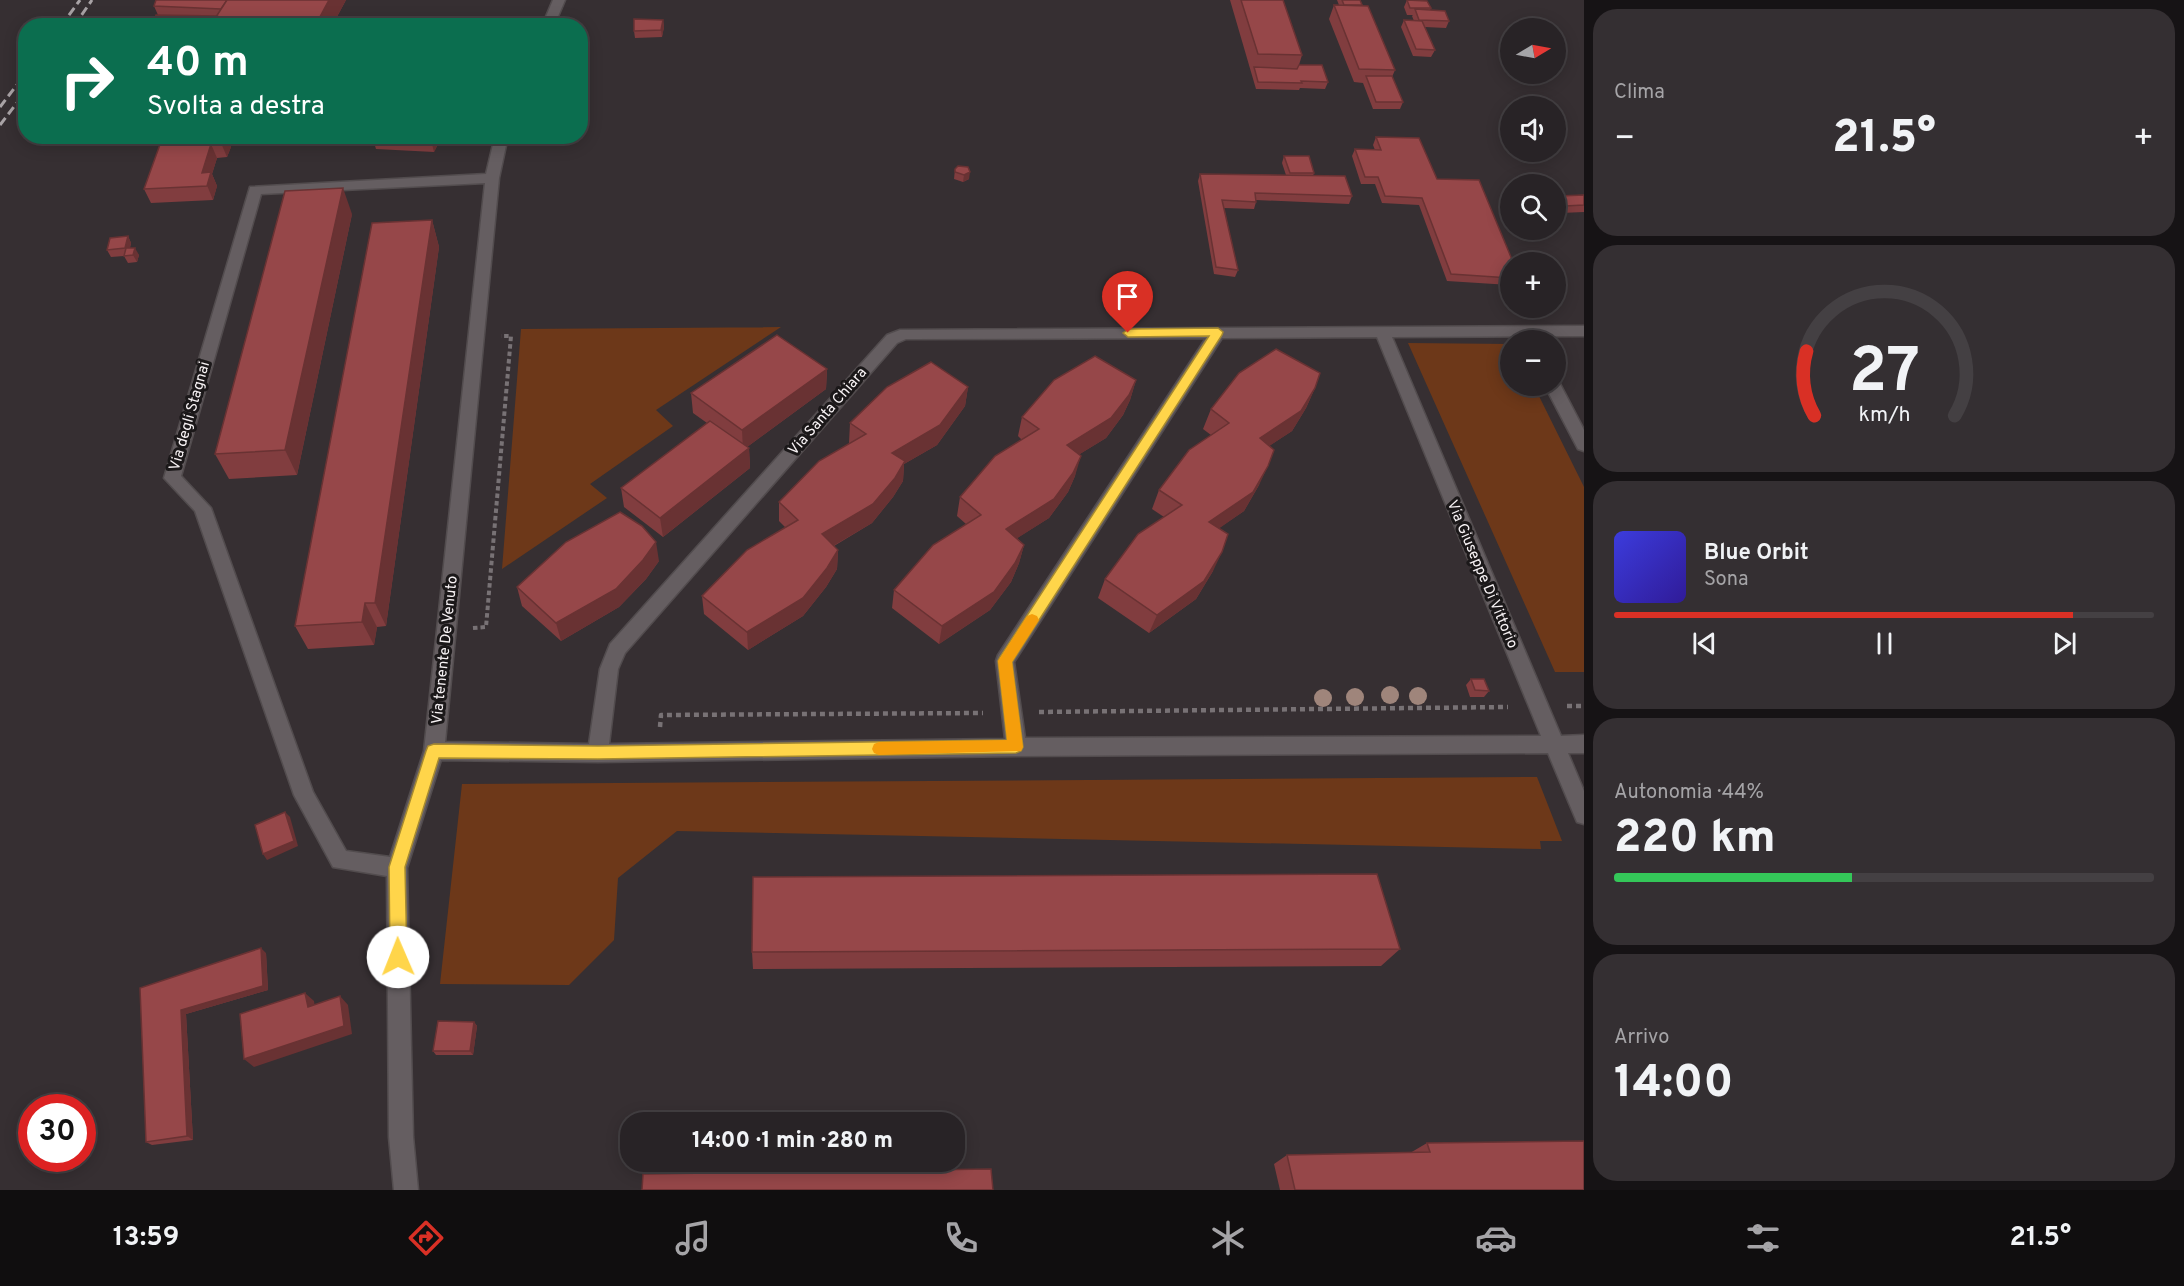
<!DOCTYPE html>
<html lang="it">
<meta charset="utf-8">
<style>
body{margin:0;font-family:Overpass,sans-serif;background:#342f32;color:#f1f3f6;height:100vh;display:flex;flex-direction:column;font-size:22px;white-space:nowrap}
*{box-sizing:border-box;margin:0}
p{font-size:20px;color:#a5a4a7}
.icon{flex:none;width:33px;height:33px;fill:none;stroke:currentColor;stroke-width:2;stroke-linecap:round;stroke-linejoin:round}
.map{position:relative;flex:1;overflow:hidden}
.drawer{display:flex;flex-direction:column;gap:9px;padding:9px;background:#161315;width:600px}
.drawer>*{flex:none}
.top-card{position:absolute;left:18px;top:18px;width:570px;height:126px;border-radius:24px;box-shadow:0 3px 15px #0003,0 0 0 2px #444043;background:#0b6e4f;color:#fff;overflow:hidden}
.needle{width:39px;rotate:80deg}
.controls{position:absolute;left:1500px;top:18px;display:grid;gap:12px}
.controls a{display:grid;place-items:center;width:66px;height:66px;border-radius:50%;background:#282326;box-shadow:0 3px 15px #0003,0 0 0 2px #444043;font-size:30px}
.speed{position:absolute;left:18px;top:1094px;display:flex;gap:12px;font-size:30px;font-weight:700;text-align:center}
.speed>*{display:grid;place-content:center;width:78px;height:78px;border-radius:50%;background:#282326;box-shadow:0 3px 15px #0003,0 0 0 2px #444043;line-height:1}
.speed .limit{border:9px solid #d22;background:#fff;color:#111}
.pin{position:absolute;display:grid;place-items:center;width:51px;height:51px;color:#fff;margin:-62px -26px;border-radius:50% 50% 50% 0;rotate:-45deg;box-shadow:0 0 6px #0007}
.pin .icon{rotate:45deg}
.me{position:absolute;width:66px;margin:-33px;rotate:359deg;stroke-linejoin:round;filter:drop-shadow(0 0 4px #0008)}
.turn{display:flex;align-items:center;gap:21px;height:126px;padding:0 30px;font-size:27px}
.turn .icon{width:78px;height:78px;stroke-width:2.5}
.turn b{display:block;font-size:42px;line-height:51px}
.big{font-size:45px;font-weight:800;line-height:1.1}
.drawer .tile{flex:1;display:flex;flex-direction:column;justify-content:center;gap:9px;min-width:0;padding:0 21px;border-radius:24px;background:#342f32}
.drawer .dial{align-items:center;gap:0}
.dial svg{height:156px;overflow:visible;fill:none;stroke:#444043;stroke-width:7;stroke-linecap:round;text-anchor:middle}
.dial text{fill:#f1f3f6;stroke:none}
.song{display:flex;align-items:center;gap:18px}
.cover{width:72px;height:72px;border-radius:9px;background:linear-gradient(135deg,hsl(240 70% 55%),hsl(250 70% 35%))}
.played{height:6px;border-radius:3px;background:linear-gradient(90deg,#d93025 85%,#444043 85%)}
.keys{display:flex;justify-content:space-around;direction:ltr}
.heat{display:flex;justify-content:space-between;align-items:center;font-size:33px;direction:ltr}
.charge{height:9px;border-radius:4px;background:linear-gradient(90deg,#34c759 44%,#444043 0)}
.trip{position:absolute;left:620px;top:1112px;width:345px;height:60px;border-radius:24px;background:#282326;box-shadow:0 3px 15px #0003,0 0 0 2px #444043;font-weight:800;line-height:60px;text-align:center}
.dock{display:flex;height:96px;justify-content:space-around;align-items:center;background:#100e0f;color:#a5a4a7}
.dock .icon{width:42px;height:42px}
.dock .active{color:#d93025}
.dock b{font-size:27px;color:#f1f3f6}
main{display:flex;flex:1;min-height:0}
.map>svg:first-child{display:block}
.green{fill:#6d3819}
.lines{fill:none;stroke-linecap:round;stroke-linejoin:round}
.minor-casing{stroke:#524c4e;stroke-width:3}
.path-far1{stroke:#787275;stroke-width:4;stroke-dasharray:4.5 3;stroke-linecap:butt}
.path{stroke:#787275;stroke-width:4.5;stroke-dasharray:5 4;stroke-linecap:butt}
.minor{fill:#655e61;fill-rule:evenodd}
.rail{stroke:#a9a3a6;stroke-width:3;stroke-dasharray:9 4.5;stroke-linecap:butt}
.tree{fill:#9f857b}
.wall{fill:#813d3f}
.shaded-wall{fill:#693233}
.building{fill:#964749;stroke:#693233;stroke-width:1.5}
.route{fill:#ffd54a;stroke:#a68a30;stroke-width:1.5}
.slow{fill:#f59e0b}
.labels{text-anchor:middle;stroke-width:6;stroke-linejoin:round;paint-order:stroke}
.street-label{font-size:15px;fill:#f8f3f5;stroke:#1b1819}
</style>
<main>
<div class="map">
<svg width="1584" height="1190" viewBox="0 0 1584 1190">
<rect width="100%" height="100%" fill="#362f32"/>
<!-- green -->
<g class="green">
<polygon points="781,327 656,410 673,426 590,484 607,498 502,569 521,329"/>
<polygon points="1408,343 1510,344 1510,386 1534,386 1584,487 1584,672 1555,672"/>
<polygon points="1537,777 1562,841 1540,841 1541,849 677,831 618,878 614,940 569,985 440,984 462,784"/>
</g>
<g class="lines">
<defs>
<g id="minor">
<polygon points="553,0 565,0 554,26 542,26"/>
<path d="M495,136H508L499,178L445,742L589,744L600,669L610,644L887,335L900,330L1584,326V336L1392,337L1561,736L1584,735V753H1568L1584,791V824L1577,822L1548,753L1016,756L598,762L441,760L407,868L413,1137L418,1190H394L389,1137L387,876L333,867L294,795L195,511L164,478L250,187L486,174ZM485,183L424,751L390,857L346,851L313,792L211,508L181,476L261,194ZM1377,337L1541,736L1025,738L1014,662L1222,338ZM1206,338L998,655L996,661L1005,739L609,744L618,669L625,653L897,343L906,339Z"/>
<polygon points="1556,381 1559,382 1584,430 1584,451 1578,449 1545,386 1556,386"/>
</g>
</defs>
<!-- minor casing -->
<use href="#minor" class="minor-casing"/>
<!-- path-far1 -->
<polyline class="path-far1" points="473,628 486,627 511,336 501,336"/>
<!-- path -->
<g class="path">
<polyline points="1567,706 1584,706"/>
<polyline points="1039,712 1508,707"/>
<polyline points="660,727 661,715 983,713"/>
</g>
<!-- minor -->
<use href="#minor" class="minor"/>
<!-- rail -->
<g class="rail">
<polyline points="61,26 80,0"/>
<polyline points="74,26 92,0"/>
<polyline points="0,107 26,73"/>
<polyline points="0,125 26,91"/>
</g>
</g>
<!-- trees -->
<g class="tree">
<circle cx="1390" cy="695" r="9"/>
<circle cx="1418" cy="696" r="9"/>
<circle cx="1355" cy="697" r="9"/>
<circle cx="1323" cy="698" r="9"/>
</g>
<!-- wall -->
<g class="wall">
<polygon points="156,0 346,0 332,26 153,26 158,15 154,6"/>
<polygon points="1230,0 1283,0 1302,55 1299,65 1328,82 1325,89 1300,88 1299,90 1256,89"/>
<polygon points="1337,0 1360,0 1395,70 1392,77 1403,102 1400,109 1373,109 1363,83 1354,82 1329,19 1334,5 1339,5"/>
<polygon points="1407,0 1431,8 1430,10 1449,21 1446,28 1425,27 1435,50 1431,57 1413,56 1401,27 1404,20 1414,21 1412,16 1413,15 1407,15 1404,7"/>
<polygon points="663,20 664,27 662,37 635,38 634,31"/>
<polygon points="163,136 227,136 231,147 227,157 217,158 212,174 217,186 213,200 151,203 144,189"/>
<polygon points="372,136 442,136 434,152 376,149"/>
<polygon points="1376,137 1437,179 1510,262 1510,285 1447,281 1419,205 1382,203 1375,184 1361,184 1352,156 1355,149 1375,150 1373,145"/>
<polygon points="1284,156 1314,173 1313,176 1352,196 1349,204 1256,200 1256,202 1254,209 1224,208 1238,270 1235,277 1214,274 1198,181 1200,174 1286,175 1282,163"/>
<polygon points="958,166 969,179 963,182 954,179 955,169"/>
<polygon points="1584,195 1584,212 1561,213 1556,205 1556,202 1559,196"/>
<polygon points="352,214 297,475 229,479 215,454"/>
<polygon points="432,220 439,247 386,626 377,627 374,645 308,649 295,626"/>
<polygon points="128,236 131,243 130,248 139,255 137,262 128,263 124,256 111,257 107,250"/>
<polygon points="827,369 826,389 747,447 749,448 750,468 663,537 624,507 621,488 707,423 693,413 691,393"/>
<polygon points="1136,380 1130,400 1123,415 1106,438 1078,455 1075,476 1068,492 1049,518 1017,538 1024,545 1019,563 1011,582 990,610 939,644 892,608 894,590 966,524 957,516 960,497 1022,440 1018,436 1022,417"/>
<polygon points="968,387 965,406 937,445 904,464 903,481 893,497 872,523 834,546 838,550 837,569 826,587 803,616 748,650 704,614 702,596 785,527 779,521 779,502 850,444 849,443 850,423"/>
<polygon points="1315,388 1306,408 1292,431 1269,446 1259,485 1244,511 1219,528 1213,571 1196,599 1149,633 1098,598 1105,579 1164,517 1152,509 1159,490 1211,435 1203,429 1211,409"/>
<polygon points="659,561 646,579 619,607 561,641 522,606 517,587"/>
<polygon points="1471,679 1489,691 1484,697 1470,697 1466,685"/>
<polygon points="1400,949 1381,966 753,969 752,952"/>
<polygon points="266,953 268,990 186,1014 193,1140 152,1145 146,1142 140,988"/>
<polygon points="474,1022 477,1026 473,1055 436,1055 433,1051"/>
<polygon points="1427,1143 1584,1190 1280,1190 1274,1164 1287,1155 1410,1153"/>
</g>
<!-- shaded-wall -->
<g class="shaded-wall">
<polygon points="329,0 346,0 332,26 315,26"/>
<polygon points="663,20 664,27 662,37 661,30"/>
<polygon points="224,136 227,136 231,147 227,157 221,143"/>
<polygon points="430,136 442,136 434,152"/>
<polygon points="211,144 217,158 212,174 217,186 213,200 202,173"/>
<polygon points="970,172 969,179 963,182 964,175"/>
<polygon points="343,188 352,214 297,475 285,450"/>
<polygon points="432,220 439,247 386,626 375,603"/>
<polygon points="128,236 131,243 128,255 125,248"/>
<polygon points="135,248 139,255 137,262 133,255"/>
<polygon points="827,369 826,389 743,450 742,430"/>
<polygon points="1136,380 1130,400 1123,415 1106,438 1062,465 1067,445"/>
<polygon points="968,387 965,406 937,445 904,464 903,481 893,497 872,523 821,553 822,534 892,453"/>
<polygon points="1315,388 1306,408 1292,431 1251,458 1260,438"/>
<polygon points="749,448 750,468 663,537 660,518"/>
<polygon points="1081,456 1075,476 1068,492 1049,518 1002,548 1006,529"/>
<polygon points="1268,466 1259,485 1244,511 1201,541 1209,522"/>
<polygon points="656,542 659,561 646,579 619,607 561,641 556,623"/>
<polygon points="1024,545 1019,563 1011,582 990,610 939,644 942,626"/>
<polygon points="838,550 837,569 826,587 803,616 748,650 747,632"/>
<polygon points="1222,552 1213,571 1196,599 1149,633 1157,615"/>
<polygon points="365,603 377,627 374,645 362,622"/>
<polygon points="285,812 290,817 298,846 267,860 263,854"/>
<polygon points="261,948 266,953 268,990 186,1014 193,1140 187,1136 181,1010"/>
<polygon points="305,993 314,1001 316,1015 308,1007"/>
<polygon points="340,996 348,1005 352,1034 254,1067 244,1059"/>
<polygon points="474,1022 477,1026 473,1055 470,1051"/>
</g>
<!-- building -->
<g class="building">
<polygon points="156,0 227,0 221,9 154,6"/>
<polygon points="227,0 329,0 315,26 210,26"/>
<polygon points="1241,0 1283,0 1302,55 1258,54"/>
<polygon points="1342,0 1360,0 1362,5 1344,5"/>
<polygon points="1407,0 1427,1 1431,8 1410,8"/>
<polygon points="1334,5 1368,6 1395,70 1359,69"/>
<polygon points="1415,9 1445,11 1449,21 1419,20"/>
<polygon points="156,15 217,16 212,22 185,22 183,26 153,26"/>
<polygon points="634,19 663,20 661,30 634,31"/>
<polygon points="1404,20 1422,21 1435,50 1416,49"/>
<polygon points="430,24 449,26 429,26"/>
<polygon points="1299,65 1322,65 1328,82 1301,81 1302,83 1258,82 1254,67 1297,69"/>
<polygon points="1366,76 1392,76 1403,102 1376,102"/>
<polygon points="163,136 224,136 221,143 211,144 202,173 211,172 207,186 144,189"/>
<polygon points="1376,137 1419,138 1437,179 1479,180 1513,262 1510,262 1510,278 1451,274 1422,198 1385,196 1378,177 1365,177 1355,149 1381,150"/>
<polygon points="1284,156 1309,156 1314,173 1290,173"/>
<polygon points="958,166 968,167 970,172 964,175 955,172 955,169"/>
<polygon points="1200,174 1345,176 1352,196 1255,193 1256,202 1222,200 1238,270 1216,267"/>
<polygon points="343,188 285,450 215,454 285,191"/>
<polygon points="1584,195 1584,205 1565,206 1559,196"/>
<polygon points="432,220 375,603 365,603 362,622 295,626 372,223"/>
<polygon points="128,236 125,248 107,250 110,238"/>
<polygon points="126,248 135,248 133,255 124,256"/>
<polygon points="777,335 827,369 742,430 691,393"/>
<polygon points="1276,349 1320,373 1315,388 1301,411 1260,438 1274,450 1268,466 1253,492 1209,522 1228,534 1222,552 1204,581 1157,615 1105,579 1138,534 1182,505 1159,490 1189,450 1229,423 1211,409 1239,373"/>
<polygon points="1095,356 1136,380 1129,395 1111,418 1067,445 1081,456 1073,473 1054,499 1006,529 1024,545 1015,563 994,592 942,626 894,590 933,545 981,515 960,497 995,456 1039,429 1022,417 1054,380"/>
<polygon points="931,362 968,387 940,425 892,453 905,461 895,478 873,504 822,534 838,550 827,568 803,598 747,632 702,596 747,550 798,520 779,502 819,461 866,434 850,423 887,387"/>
<polygon points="710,421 749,448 660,518 621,488"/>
<polygon points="620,512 642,526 656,542 643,560 616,589 556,623 517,587 566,542"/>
<polygon points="1471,679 1484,679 1489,691 1475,690"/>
<polygon points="285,812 294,841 263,854 255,825"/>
<polygon points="1377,874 1400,949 752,952 753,877"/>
<polygon points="261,948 263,986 181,1010 187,1136 146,1142 140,988"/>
<polygon points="305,993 308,1007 340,996 344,1026 244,1059 240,1014"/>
<polygon points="438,1021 474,1022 470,1051 433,1051"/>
<polygon points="1584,1141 1584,1190 1295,1190 1287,1155 1430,1152 1427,1143"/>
<polygon points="991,1169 993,1190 642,1190 643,1174"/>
</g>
<!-- route -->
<polygon class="route" points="1218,328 1223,332 1222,335 1012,662 1023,747 1021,751 1016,753 598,759 439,758 405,867 407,957 404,963 398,966 393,963 390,957 389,867 426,751 428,746 434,744 598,746 1007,740 998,661 1000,657 1209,336 1128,337 1123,333 1128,329"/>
<!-- slow -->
<polygon class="slow" points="1032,614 1037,616 1039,620 1012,662 1023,747 1021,751 879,755 874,753 872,749 874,744 879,742 1007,740 998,661 1027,616"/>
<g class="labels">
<!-- street labels -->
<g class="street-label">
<text transform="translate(827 411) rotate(-49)" y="5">Via Santa Chiara</text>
<text transform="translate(189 416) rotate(-74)" y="5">Via degli Stagnai</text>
<text transform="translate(1483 574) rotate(67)" y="5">Via Giuseppe Di Vittorio</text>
<text transform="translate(444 650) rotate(-84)" y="5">Via tenente De Venuto</text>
</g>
</g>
</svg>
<div class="controls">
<a><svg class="needle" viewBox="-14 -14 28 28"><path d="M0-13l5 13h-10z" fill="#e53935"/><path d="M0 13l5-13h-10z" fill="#a5a4a7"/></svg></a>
<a><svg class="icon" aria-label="sound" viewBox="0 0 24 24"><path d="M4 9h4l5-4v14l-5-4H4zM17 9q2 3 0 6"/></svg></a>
<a><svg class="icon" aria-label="search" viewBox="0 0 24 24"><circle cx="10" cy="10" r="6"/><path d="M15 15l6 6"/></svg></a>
<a>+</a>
<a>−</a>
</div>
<div class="speed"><div class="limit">30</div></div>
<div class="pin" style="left:1128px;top:333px;background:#d93025"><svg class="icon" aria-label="arrive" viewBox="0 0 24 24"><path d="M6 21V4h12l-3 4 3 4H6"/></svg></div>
<svg class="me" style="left:398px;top:957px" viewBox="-20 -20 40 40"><circle r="19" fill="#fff"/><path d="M0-13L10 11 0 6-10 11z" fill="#ffd54a"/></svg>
<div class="trip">14:00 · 1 min · 280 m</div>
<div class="top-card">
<div class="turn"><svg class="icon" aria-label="right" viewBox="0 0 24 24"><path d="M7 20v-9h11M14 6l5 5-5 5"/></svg><div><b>40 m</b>Svolta a destra</div></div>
</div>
</div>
<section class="drawer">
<div class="tile"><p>Clima</p>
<div class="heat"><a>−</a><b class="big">21.5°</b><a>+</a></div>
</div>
<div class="tile dial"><svg viewBox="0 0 100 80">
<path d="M14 69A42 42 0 1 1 86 69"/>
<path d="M14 69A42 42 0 0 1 10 36" stroke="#d93025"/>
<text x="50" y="56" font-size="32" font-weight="700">27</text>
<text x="50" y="72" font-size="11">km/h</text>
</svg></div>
<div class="tile">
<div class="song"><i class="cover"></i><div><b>Blue Orbit</b><p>Sona</p></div></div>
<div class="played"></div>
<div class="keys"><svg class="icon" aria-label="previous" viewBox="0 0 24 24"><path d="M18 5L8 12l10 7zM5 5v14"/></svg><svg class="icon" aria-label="pause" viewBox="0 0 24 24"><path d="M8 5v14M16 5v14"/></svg><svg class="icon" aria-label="next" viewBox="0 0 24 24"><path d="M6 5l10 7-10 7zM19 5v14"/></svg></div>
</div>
<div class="tile"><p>Autonomia · 44%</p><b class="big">220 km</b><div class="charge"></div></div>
<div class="tile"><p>Arrivo</p><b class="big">14:00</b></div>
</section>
</main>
<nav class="dock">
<b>13:59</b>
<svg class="icon active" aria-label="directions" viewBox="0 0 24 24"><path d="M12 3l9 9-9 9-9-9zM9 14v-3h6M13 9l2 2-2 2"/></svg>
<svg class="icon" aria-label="music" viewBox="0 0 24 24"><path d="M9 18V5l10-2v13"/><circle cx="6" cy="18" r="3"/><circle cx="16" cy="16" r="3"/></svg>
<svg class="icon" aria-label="phone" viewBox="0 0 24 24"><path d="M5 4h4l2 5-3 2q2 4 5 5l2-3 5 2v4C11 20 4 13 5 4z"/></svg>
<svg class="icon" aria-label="climate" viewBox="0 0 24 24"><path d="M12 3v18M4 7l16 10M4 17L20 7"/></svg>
<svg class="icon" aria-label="car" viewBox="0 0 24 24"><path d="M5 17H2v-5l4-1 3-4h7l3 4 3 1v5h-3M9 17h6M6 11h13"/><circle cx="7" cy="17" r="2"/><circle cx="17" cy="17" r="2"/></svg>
<svg class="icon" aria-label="filters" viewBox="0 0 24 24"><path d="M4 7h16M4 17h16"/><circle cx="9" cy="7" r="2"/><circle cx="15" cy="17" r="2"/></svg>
<b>21.5°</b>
</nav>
